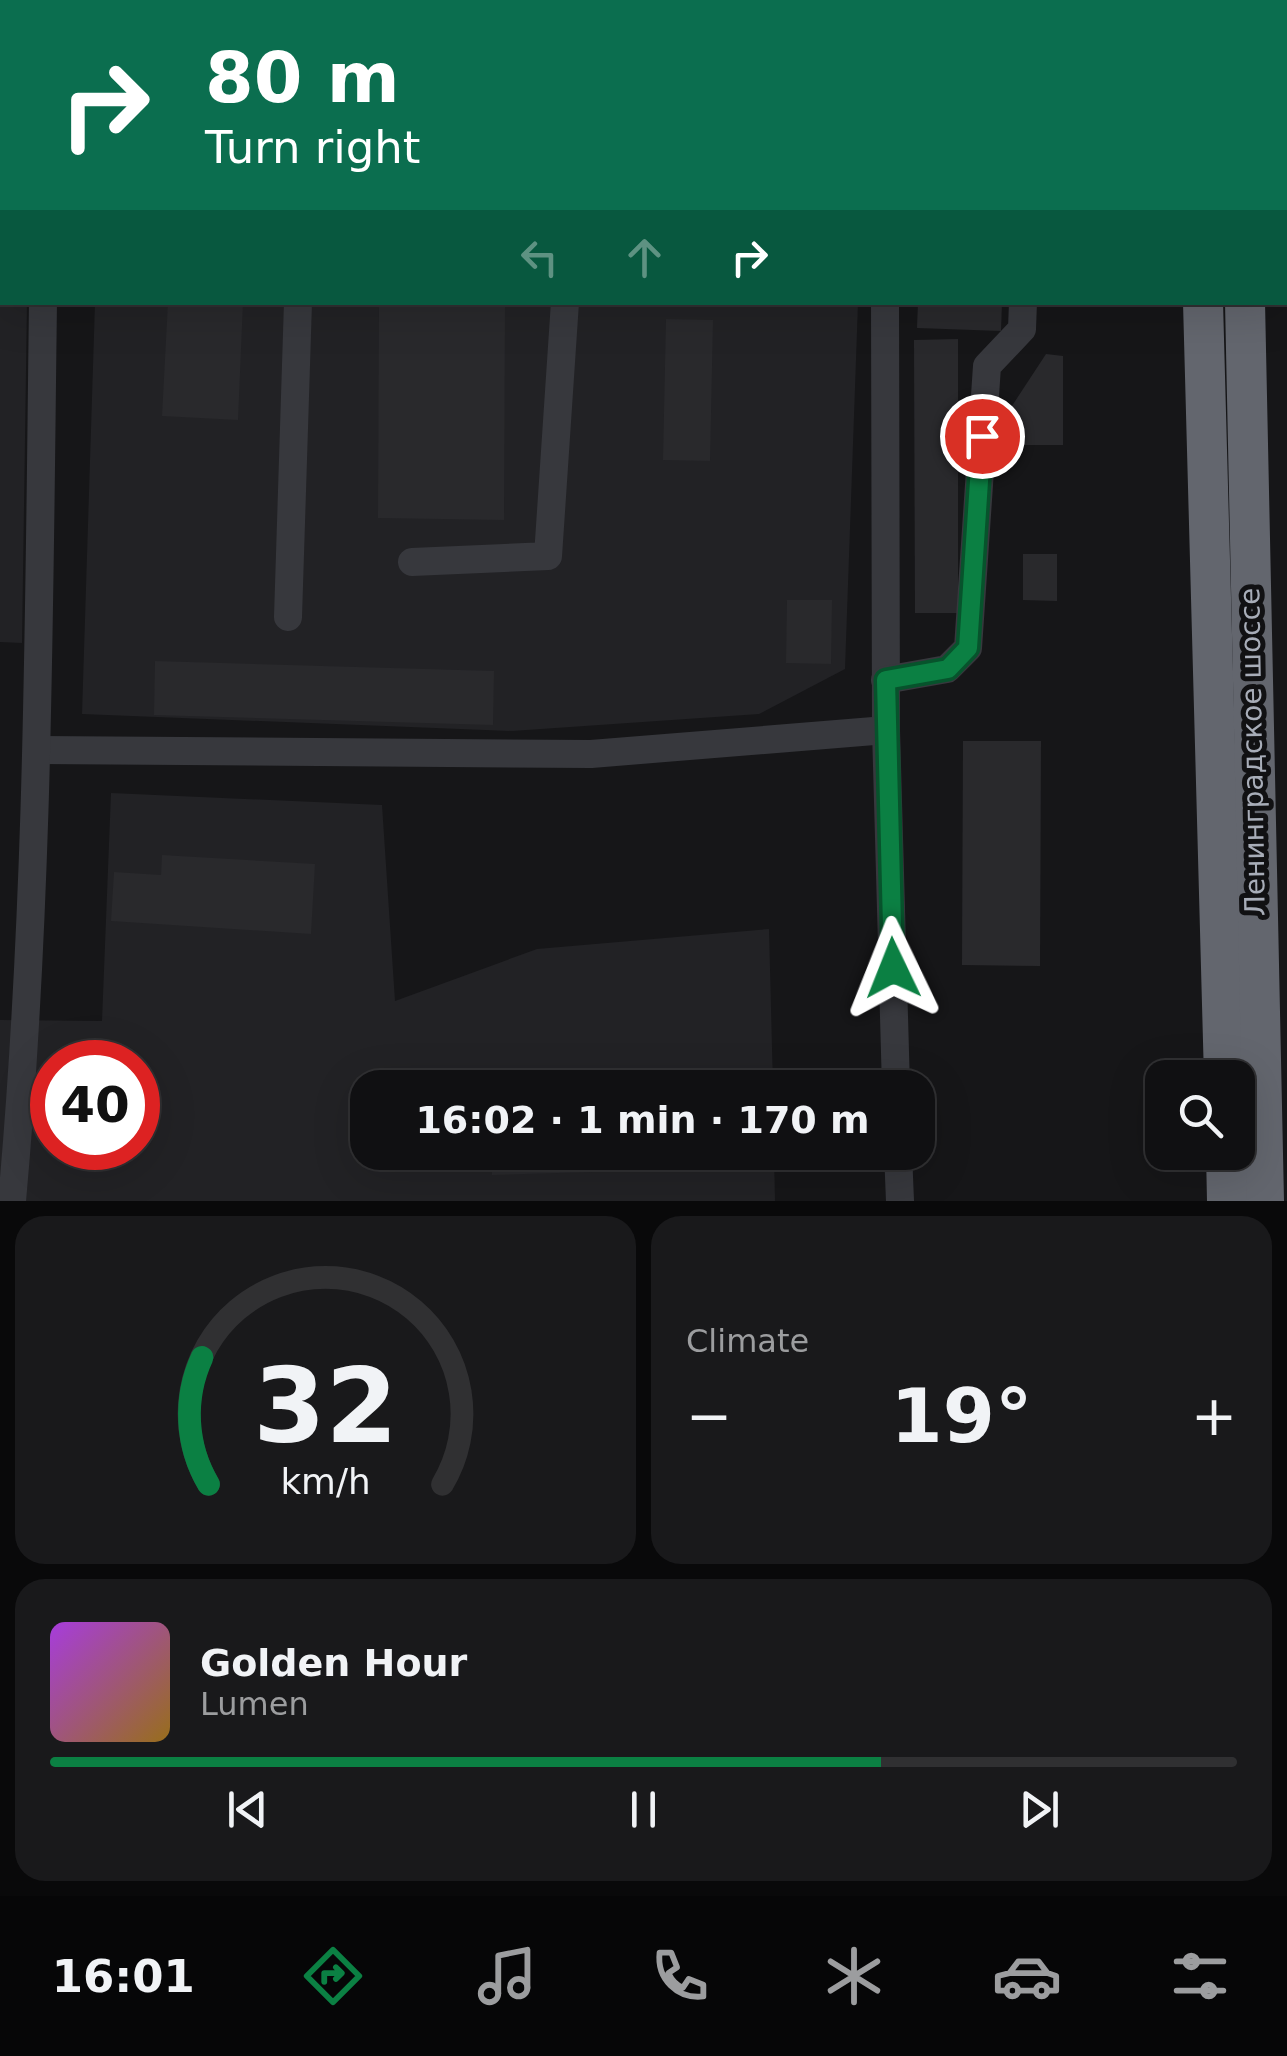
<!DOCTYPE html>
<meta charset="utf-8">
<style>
body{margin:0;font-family:"DejaVu Sans",sans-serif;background:#19191b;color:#f1f3f6;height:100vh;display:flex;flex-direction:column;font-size:38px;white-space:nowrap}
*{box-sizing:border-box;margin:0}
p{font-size:32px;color:#9c9d9f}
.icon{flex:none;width:55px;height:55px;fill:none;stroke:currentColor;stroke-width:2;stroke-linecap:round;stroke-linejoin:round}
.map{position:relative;height:1201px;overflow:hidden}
.panel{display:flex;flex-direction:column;gap:15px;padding:15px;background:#09090a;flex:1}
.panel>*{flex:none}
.banner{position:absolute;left:0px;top:0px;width:1288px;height:305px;box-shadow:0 10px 40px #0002,0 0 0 2px #303032;background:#0b6e4f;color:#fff;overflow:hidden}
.fabs{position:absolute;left:1145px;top:1060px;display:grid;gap:20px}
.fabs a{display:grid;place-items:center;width:110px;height:110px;border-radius:20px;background:#101012;box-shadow:0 10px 40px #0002,0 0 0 2px #303032;font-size:50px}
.speed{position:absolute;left:30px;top:1040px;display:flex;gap:20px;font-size:50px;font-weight:700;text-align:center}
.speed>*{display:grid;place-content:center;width:130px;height:130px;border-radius:50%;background:#101012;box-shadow:0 10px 40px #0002,0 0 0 2px #303032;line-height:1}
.speed .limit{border:15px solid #d22;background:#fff;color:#111}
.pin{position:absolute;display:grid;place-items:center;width:85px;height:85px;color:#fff;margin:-42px;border:5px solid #fff;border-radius:50%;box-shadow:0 2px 10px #0007}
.me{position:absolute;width:110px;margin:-55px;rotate:358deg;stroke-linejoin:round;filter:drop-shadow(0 0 8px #0008)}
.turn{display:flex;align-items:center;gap:35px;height:210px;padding:0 40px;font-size:45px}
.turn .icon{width:130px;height:130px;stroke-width:2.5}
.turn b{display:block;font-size:70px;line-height:85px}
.lanes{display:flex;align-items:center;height:95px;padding:0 40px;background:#0003;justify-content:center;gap:50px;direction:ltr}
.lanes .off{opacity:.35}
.big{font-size:75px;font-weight:600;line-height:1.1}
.panel .card{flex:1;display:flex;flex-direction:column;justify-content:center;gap:15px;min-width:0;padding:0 35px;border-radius:30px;background:#19191b}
.panel .dial{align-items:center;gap:0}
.dial svg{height:260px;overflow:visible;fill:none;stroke:#303032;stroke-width:7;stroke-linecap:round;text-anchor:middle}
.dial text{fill:#f1f3f6;stroke:none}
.song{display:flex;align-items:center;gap:30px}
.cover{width:120px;height:120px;border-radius:15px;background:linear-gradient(135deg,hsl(280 70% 55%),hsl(40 70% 35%))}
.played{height:10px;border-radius:5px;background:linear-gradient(90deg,#0b8043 70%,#303032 70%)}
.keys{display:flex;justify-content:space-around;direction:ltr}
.heat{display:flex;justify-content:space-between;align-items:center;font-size:55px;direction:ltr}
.panel .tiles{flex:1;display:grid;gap:15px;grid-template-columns:1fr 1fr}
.card:last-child{grid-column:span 2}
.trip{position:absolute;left:350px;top:1070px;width:585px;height:100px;border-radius:30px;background:#101012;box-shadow:0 10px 40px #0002,0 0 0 2px #303032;font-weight:600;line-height:100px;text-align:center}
.tab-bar{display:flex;height:160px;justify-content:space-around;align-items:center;background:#060607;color:#9c9d9f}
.tab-bar .icon{width:70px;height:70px}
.tab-bar .current{color:#0b8043}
.tab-bar b{font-size:45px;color:#f1f3f6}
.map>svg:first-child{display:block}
.built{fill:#222225;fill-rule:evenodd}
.building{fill:#29292c}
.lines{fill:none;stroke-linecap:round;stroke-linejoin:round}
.minor{stroke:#37383d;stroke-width:28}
.highway{stroke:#63666e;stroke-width:40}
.route-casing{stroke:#07532c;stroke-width:25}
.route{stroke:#0b8043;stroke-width:18}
.labels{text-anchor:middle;stroke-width:10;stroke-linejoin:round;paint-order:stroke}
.street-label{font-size:28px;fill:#a8adb8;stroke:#111113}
</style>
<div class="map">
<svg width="1287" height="1201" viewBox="0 0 1287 1201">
<rect width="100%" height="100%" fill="#161618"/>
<!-- built -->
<g class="built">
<polygon points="104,0 782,0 783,2 104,2"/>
<polygon points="0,139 2,302 27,303 22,643 0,642"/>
<polygon points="95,303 858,303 845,669 759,714 512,731 82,714"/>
<path d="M111,793L382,805L395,1001L537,949L769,929L773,1087L368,1088V1152L774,1153L775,1201H0V1020L102,1021ZM52,1062H138V1148H52Z"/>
</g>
<!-- building -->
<g class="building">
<polygon points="168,302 243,302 238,420 162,416"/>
<polygon points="379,302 505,302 504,520 378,518"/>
<polygon points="918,302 1002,302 1001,331 917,328"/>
<polygon points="666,319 713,320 710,461 663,460"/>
<polygon points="958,339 958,613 915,613 914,340"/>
<polygon points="1046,354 1063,356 1063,445 1007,445 1008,412"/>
<polygon points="1023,554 1057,554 1057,601 1023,600"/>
<polygon points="787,600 832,600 831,664 786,663"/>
<polygon points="155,661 494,671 493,725 154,715"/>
<polygon points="963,741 1041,741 1040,966 962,965"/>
<polygon points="162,855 315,864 311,934 111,921 114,872 161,875"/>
<polygon points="491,1152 694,1152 694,1169 492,1175"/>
</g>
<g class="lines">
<!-- minor -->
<g class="minor">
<polyline points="46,2 46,0"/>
<polyline points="308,2 308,0"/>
<polyline points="528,2 528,0"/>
<polyline points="913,2 915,0"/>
<polyline points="1051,2 1052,0"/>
<polyline points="885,302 886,730 896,1088"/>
<polyline points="412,562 548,556 565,302"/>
<polyline points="288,617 298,302"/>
<polyline points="885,680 947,669 968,648 987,366 1022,329 1023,302"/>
<polyline points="38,750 591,754 886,730"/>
<polyline points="898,1152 900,1201"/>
<path d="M12,1201C39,902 39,603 43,302"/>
</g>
<!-- highway -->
<g class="highway">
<polyline points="1192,0 1192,2"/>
<polyline points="1241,0 1241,2"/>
<polyline points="1203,302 1224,1078"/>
<polyline points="1245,302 1264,1201"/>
<polyline points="1226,1152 1227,1201"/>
</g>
</g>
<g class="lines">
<defs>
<polyline id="route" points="893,968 886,680 948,669 968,648 982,436"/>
</defs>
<!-- route casing -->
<use href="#route" class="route-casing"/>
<!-- route -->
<use href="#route" class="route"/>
</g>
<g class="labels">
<!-- street labels -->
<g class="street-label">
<text transform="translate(1252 752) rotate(-91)" y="10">Ленинградское шоссе</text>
</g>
</g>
</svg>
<div class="fabs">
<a><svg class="icon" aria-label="search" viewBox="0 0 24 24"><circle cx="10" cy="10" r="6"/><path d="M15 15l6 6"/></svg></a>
</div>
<div class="speed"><div class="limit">40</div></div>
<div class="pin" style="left:982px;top:436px;background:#d93025"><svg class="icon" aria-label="arrive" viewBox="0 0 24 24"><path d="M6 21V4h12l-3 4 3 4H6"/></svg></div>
<svg class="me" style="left:893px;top:968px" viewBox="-20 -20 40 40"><path d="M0-17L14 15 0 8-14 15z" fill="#0b8043" stroke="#fff" stroke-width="4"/></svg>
<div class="trip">16:02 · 1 min · 170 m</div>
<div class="banner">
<div class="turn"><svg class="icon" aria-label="right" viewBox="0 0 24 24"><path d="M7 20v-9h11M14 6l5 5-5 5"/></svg><div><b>80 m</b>Turn right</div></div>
<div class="lanes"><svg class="icon off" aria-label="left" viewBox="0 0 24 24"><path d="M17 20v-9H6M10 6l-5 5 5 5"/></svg><svg class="icon off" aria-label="ahead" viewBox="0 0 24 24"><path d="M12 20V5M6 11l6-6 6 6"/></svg><svg class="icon" aria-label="right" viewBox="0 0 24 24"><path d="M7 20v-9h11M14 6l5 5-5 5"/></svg></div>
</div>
</div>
<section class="panel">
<div class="tiles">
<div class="card dial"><svg viewBox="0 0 100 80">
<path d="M14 69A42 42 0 1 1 86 69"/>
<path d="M14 69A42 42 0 0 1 12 30" stroke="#0b8043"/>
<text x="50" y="56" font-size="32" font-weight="700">32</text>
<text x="50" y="72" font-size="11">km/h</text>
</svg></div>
<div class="card"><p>Climate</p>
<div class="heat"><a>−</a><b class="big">19°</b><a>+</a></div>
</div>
<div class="card">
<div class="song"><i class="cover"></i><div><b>Golden Hour</b><p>Lumen</p></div></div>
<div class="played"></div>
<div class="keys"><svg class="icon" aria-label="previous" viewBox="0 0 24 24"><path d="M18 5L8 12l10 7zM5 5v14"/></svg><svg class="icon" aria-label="pause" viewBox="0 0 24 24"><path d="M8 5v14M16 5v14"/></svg><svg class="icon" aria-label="next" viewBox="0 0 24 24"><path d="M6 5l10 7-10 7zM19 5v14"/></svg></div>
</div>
</div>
</section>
<nav class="tab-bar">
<b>16:01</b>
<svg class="icon current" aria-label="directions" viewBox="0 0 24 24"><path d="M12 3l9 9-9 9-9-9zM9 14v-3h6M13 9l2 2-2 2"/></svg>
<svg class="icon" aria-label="music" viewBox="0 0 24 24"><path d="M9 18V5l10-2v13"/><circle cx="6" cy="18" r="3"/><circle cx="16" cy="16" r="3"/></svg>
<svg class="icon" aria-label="phone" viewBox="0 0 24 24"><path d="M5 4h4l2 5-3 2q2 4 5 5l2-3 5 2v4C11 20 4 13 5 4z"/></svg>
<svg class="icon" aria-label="climate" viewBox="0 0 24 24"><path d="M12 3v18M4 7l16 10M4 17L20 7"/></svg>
<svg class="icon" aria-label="car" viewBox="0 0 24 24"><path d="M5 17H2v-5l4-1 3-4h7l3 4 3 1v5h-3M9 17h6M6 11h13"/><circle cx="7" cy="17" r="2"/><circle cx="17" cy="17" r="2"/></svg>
<svg class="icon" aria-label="filters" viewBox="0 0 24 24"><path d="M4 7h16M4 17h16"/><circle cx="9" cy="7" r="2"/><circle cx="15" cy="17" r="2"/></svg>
</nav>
